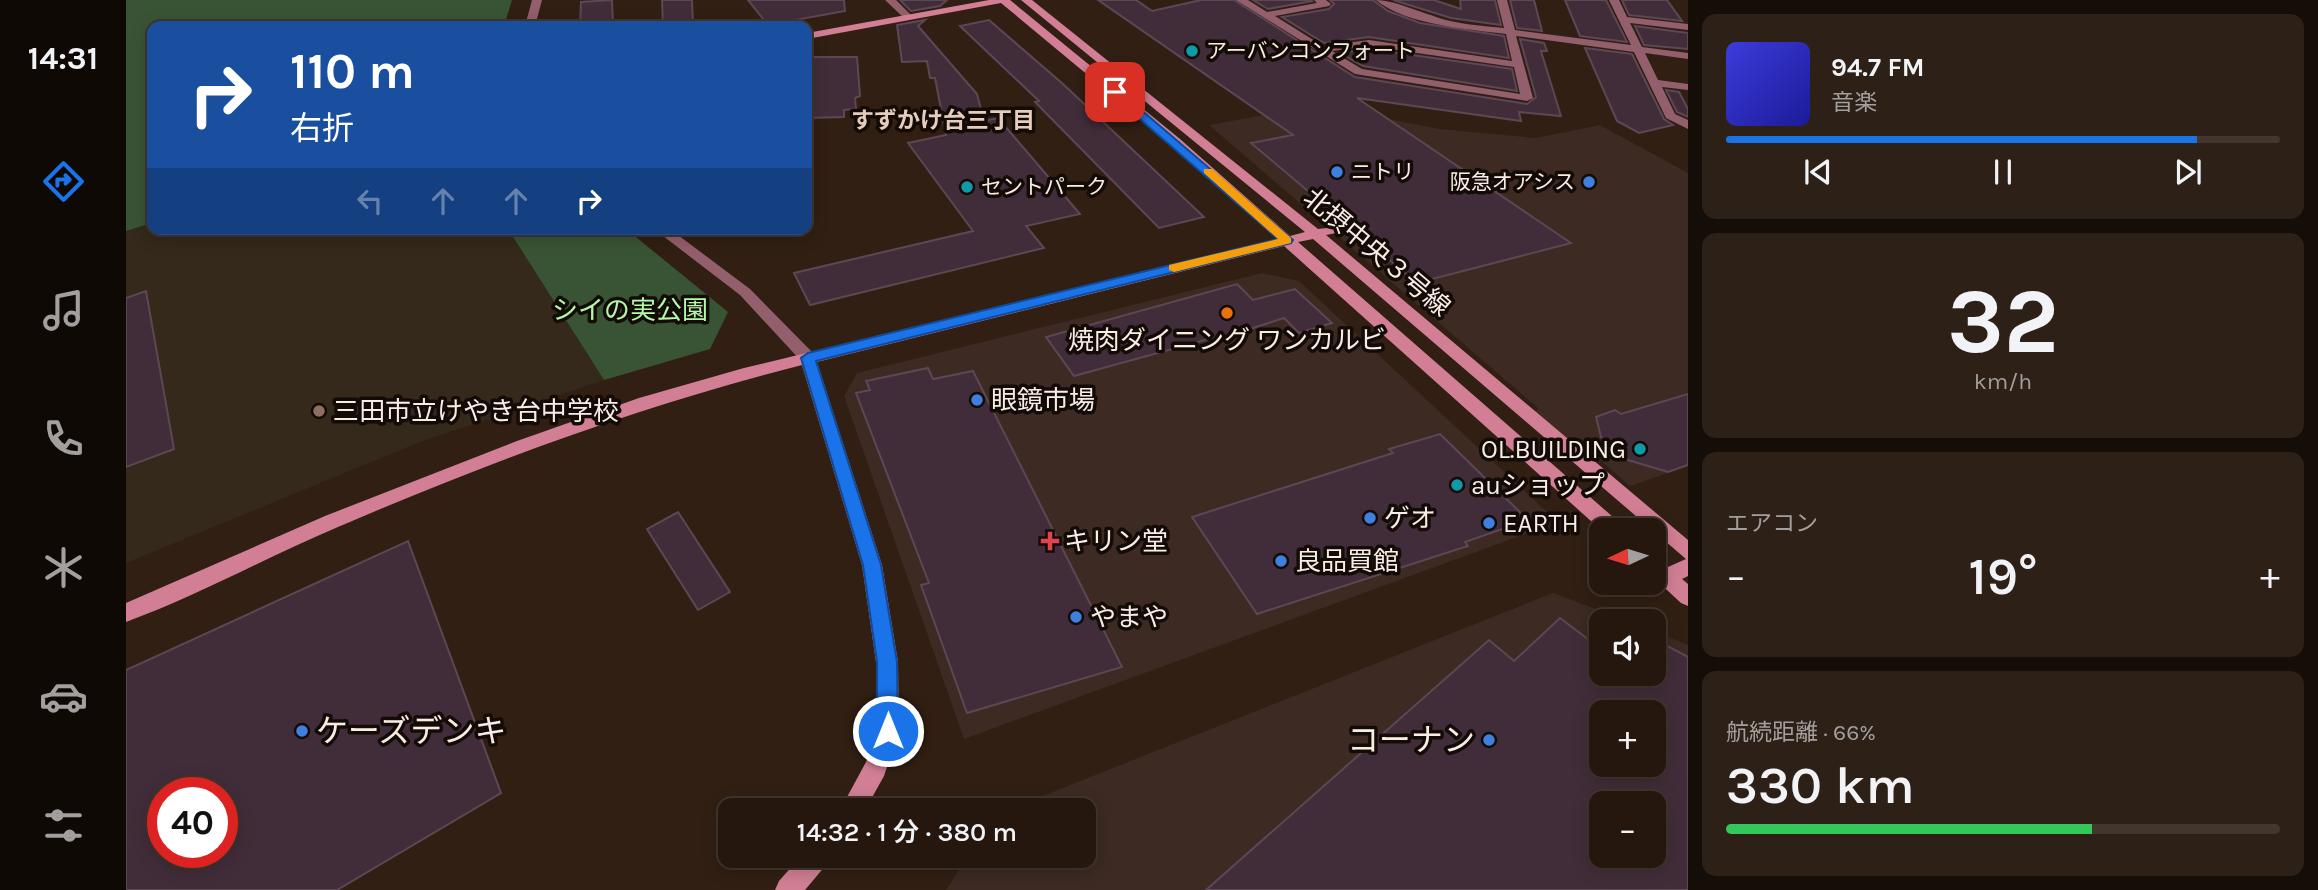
<!DOCTYPE html>
<html lang="ja">
<meta charset="utf-8">
<style>
body{margin:0;font-family:Karla,"Noto Sans JP",sans-serif;background:#2d2017;color:#f1f3f6;height:100vh;display:flex;flex-direction:column;font-size:26px;white-space:nowrap}
*{box-sizing:border-box;margin:0}
p{font-size:23px;color:#a39f9e}
.icon{flex:none;width:38px;height:38px;fill:none;stroke:currentColor;stroke-width:2;stroke-linecap:round;stroke-linejoin:round}
.map{position:relative;flex:1;overflow:hidden}
.drawer{display:flex;flex-direction:column;gap:14px;padding:14px;background:#140d08;width:630px}
.drawer>*{flex:none}
.banner{position:absolute;left:21px;top:21px;width:665px;height:214px;border-radius:14px;box-shadow:0 4px 18px #0003,0 0 0 2px #42362e;background:#1a4fa0;color:#fff;overflow:hidden}
.needle{width:46px;rotate:266deg}
.buttons{position:absolute;left:1463px;top:518px;display:grid;gap:14px}
.buttons a{display:grid;place-items:center;width:77px;height:77px;border-radius:14px;background:#25170e;box-shadow:0 4px 18px #0003,0 0 0 2px #42362e;font-size:35px}
.speed{position:absolute;left:21px;top:777px;display:flex;gap:14px;font-size:35px;font-weight:700;text-align:center}
.speed>*{display:grid;place-content:center;width:91px;height:91px;border-radius:50%;background:#25170e;box-shadow:0 4px 18px #0003,0 0 0 2px #42362e;line-height:1}
.speed .limit{border:10px solid #d22;background:#fff;color:#111}
.pin{position:absolute;display:grid;place-items:center;width:60px;height:60px;color:#fff;margin:-30px;border-radius:14px;box-shadow:0 4px 10px #0006}
.me{position:absolute;width:77px;margin:-38px;rotate:0deg;stroke-linejoin:round;filter:drop-shadow(0 0 5px #0008)}
.turn{display:flex;align-items:center;gap:24px;height:147px;padding:0 28px;font-size:32px}
.turn .icon{width:91px;height:91px;stroke-width:2.5}
.turn b{display:block;font-size:49px;line-height:60px}
.lanes{display:flex;align-items:center;height:66px;padding:0 28px;background:#0003;justify-content:center;gap:35px;direction:ltr}
.lanes .off{opacity:.35}
.big{font-size:52px;font-weight:600;line-height:1.1}
.drawer .card{flex:1;display:flex;flex-direction:column;justify-content:center;gap:10px;min-width:0;padding:0 24px;border-radius:14px;background:#2d2017}
.drawer .dial{align-items:center;gap:0}
.dial b{font-size:91px;line-height:1}
.song{display:flex;align-items:center;gap:21px}
.cover{width:84px;height:84px;border-radius:10px;background:linear-gradient(135deg,hsl(240 70% 55%),hsl(240 70% 35%))}
.played{height:7px;border-radius:4px;background:linear-gradient(90deg,#1a73e8 85%,#42362e 85%)}
.keys{display:flex;justify-content:space-around;direction:ltr}
.heat{display:flex;justify-content:space-between;align-items:center;font-size:38px;direction:ltr}
.charge{height:10px;border-radius:5px;background:linear-gradient(90deg,#34c759 66%,#42362e 0)}
.trip{position:absolute;left:592px;top:798px;width:378px;height:70px;border-radius:14px;background:#25170e;box-shadow:0 4px 18px #0003,0 0 0 2px #42362e;font-weight:600;line-height:70px;text-align:center}
main{display:flex;flex:1;min-height:0}
.menu{display:flex;flex-direction:column;width:126px;justify-content:space-around;align-items:center;background:#0f0906;color:#a39f9e}
.menu .icon{width:49px;height:49px}
.menu .on{color:#1a73e8}
.menu b{font-size:32px;color:#f1f3f6}
.map>svg:first-child{display:block}
.commercial{fill:#3c2a23;fill-rule:evenodd}
.education{fill:#34291a}
.green{fill:#395435}
.building{fill:#412d39;stroke:#5c4753;stroke-width:2;fill-rule:evenodd}
.lines{fill:none;stroke-linecap:round;stroke-linejoin:round}
.street{fill:#935f6c;fill-rule:evenodd}
.secondary{fill:#d27f95;fill-rule:evenodd}
.route{fill:#1a73e8;stroke:#114b97;stroke-width:2}
.slow{fill:#f59e0b}
.culture-dot{fill:#0f9aa8;stroke:#130b06;stroke-width:2.5}
.shop-dot{fill:#3f7fe0;stroke:#130b06;stroke-width:2.5}
.food-dot{fill:#e8710a;stroke:#130b06;stroke-width:2.5}
.education-dot{fill:#8d6e63;stroke:#130b06;stroke-width:2.5}
.health-dot{fill:#e0444e;stroke:#130b06;stroke-width:2.5}
.labels{text-anchor:middle;stroke-width:7;stroke-linejoin:round;paint-order:stroke}
.far-poi-label{font-size:21px;fill:#f9ece5;stroke:#130b06;text-anchor:start}
.far-neighbourhood-label{font-size:23px;font-weight:bold;fill:#e5ccbd;stroke:#130b06}
.street-label{font-size:26px;fill:#f9ece5;stroke:#130b06}
.park-label{font-size:26px;fill:#b4f8a9;stroke:#130b06}
.poi-label{font-size:26px;fill:#f9ece5;stroke:#130b06;text-anchor:start}
.near-poi-label{font-size:32px;fill:#f9ece5;stroke:#130b06;text-anchor:start}
</style>
<main>
<nav class="menu">
<b>14:31</b>
<svg class="icon on" aria-label="directions" viewBox="0 0 24 24"><path d="M12 3l9 9-9 9-9-9zM9 14v-3h6M13 9l2 2-2 2"/></svg>
<svg class="icon" aria-label="music" viewBox="0 0 24 24"><path d="M9 18V5l10-2v13"/><circle cx="6" cy="18" r="3"/><circle cx="16" cy="16" r="3"/></svg>
<svg class="icon" aria-label="phone" viewBox="0 0 24 24"><path d="M5 4h4l2 5-3 2q2 4 5 5l2-3 5 2v4C11 20 4 13 5 4z"/></svg>
<svg class="icon" aria-label="climate" viewBox="0 0 24 24"><path d="M12 3v18M4 7l16 10M4 17L20 7"/></svg>
<svg class="icon" aria-label="car" viewBox="0 0 24 24"><path d="M5 17H2v-5l4-1 3-4h7l3 4 3 1v5h-3M9 17h6M6 11h13"/><circle cx="7" cy="17" r="2"/><circle cx="17" cy="17" r="2"/></svg>
<svg class="icon" aria-label="filters" viewBox="0 0 24 24"><path d="M4 7h16M4 17h16"/><circle cx="9" cy="7" r="2"/><circle cx="15" cy="17" r="2"/></svg>
</nav>
<div class="map">
<svg width="1562" height="890" viewBox="0 0 1562 890">
<rect width="100%" height="100%" fill="#311f13"/>
<!-- commercial -->
<g class="commercial">
<polygon points="1193,105 1313,129 1410,138 1474,125 1562,173 1562,466 1504,486 1450,439 1437,444 1401,414 1413,409 1083,125"/>
<polygon points="1136,273 1173,281 1432,522 838,739 718,396 731,373"/>
<path d="M1427,593L1502,621H1475V674H1528V631L1562,645V890H820L842,856H957V810H892L904,801ZM1475,712H1528V765H1475ZM1475,803H1528V856H1475Z"/>
</g>
<!-- education -->
<polygon class="education" points="26,223 26,229 382,229 478,380 294,442 0,563 0,231"/>
<!-- green -->
<g class="green">
<polygon points="0,0 386,0 378,26 26,26 26,223 0,231"/>
<polygon points="382,229 500,229 602,312 584,349 478,380"/>
</g>
<!-- building -->
<g class="building">
<polygon points="486,0 487,26 454,26 455,2"/>
<polygon points="536,0 566,0 567,26 537,26"/>
<polygon points="622,0 718,0 719,11 642,25"/>
<polygon points="774,0 821,0 814,6 785,11"/>
<polygon points="972,0 1010,0 1026,11 1075,0 1108,0 1229,77 1401,104 1410,97 1394,39 1418,43 1421,51 1415,51 1435,116 1393,112 1395,121 1231,98 1445,243 1291,283 1125,143 1167,135"/>
<polygon points="1127,0 1185,0 1186,1 1142,9"/>
<polygon points="1204,0 1247,0 1262,11 1294,23 1378,36 1383,58 1243,37 1198,43 1156,17 1203,9 1208,4"/>
<polygon points="1267,0 1308,0 1335,9 1334,0 1369,0 1375,25 1325,18"/>
<polygon points="1384,0 1408,0 1416,31 1391,28"/>
<polygon points="1439,0 1480,0 1501,42 1454,36"/>
<polygon points="1496,0 1541,0 1556,21 1503,15"/>
<polygon points="799,20 792,26 851,94 858,121 872,118 954,214 900,226 918,248 684,305 668,273 847,231 782,143 820,135 809,78 804,78 801,61 776,62 771,25"/>
<polygon points="863,20 937,84 1078,217 1033,228 909,102 913,101 834,26"/>
<polygon points="1509,26 1562,33 1562,49 1518,45"/>
<polygon points="1459,48 1506,54 1538,119 1547,125 1513,133 1491,121"/>
<polygon points="1243,49 1386,69 1391,91 1237,66 1214,53"/>
<polygon points="681,57 731,57 734,96 729,98 730,109 718,110 718,117 681,118"/>
<polygon points="1540,90 1553,92 1562,109 1562,117 1551,112"/>
<polygon points="1111,284 1127,300 1169,289 1206,323 1173,333 1158,318 1099,337 1097,335 948,376 920,337"/>
<polygon points="20,291 48,449 0,467 0,298"/>
<polygon points="802,368 807,379 847,371 996,667 841,713 795,585 803,583 730,393 744,390 740,381"/>
<polygon points="1562,394 1562,465 1542,472 1502,460 1475,437 1470,417 1489,410 1495,414"/>
<polygon points="1314,434 1402,520 1339,542 1342,546 1131,614 1066,517 1267,453 1263,449"/>
<polygon points="552,512 604,592 572,610 521,529"/>
<path d="M282,541L375,793L211,890H0V670ZM37,793H96V852H37Z"/>
<path d="M1434,618L1475,649V674H1528V639L1562,657V890H1080L1363,640L1388,661ZM1475,712H1528V765H1475ZM1475,803H1528V856H1475Z"/>
</g>
<g class="lines">
<!-- street -->
<g class="street">
<polygon points="406,0 416,0 409,26 399,26"/>
<polygon points="759,0 770,0 787,17 779,19"/>
<path d="M1110,0H1122L1141,12L1191,3L1188,0H1200L1205,4L1203,6L1149,16L1197,46L1243,40L1386,61L1380,34C1342,29 1280,25 1250,0C1269,0 1303,16 1324,21C1341,25 1360,26 1378,28L1371,0H1381L1389,30L1505,45L1483,0H1493L1501,17L1562,24V30L1504,23L1516,47L1562,53V59L1519,53L1532,80L1562,84V90L1536,87L1549,114L1562,120V129L1540,118L1508,52L1390,36L1407,98L1401,101L1229,74ZM1243,46L1388,67L1394,94L1236,69L1206,51Z"/>
<polygon points="528,229 544,229 624,289 688,354 690,358 688,362 676,362 614,295"/>
</g>
<!-- secondary -->
<g class="secondary">
<path d="M863,0H884L1054,139L1164,236L1179,232L895,0H906L1192,229L1210,227V233L1200,235L1562,540V576L1556,579L1562,584V606L1555,603L1528,578V558L1542,567L1560,559L1187,239L1172,242L1495,524L1497,530H1475L1158,246L691,362L756,565L772,662L773,731L758,776L739,810H714L740,762L751,731L750,662L736,565L676,365C517,405 363,462 212,527C141,557 73,595 0,622V603L199,516L391,441L513,398L618,368L1151,239L1046,145L875,3L681,39V33Z"/>
<polygon points="675,856 703,856 700,865 679,890 649,890 653,881"/>
</g>
</g>
<!-- route -->
<polygon class="route" points="985,90 992,90 1167,240 1165,243 690,361 755,565 771,662 772,731 769,738 762,741 754,738 751,731 751,662 737,565 675,358 682,353 1152,239 985,94"/>
<!-- slow -->
<polygon class="slow" points="1078,169 1086,169 1165,238 1165,243 1048,272 1043,270 1043,265 1152,239 1078,173"/>
<!-- markers -->
<g class="culture-dot">
<circle cx="1066" cy="51" r="7"/>
<circle cx="841" cy="187" r="7"/>
<circle cx="1514" cy="449" r="7"/>
<circle cx="1331" cy="485" r="7"/>
</g>
<g class="shop-dot">
<circle cx="1211" cy="172" r="7"/>
<circle cx="1463" cy="182" r="7"/>
<circle cx="851" cy="400" r="7"/>
<circle cx="1244" cy="518" r="7"/>
<circle cx="1363" cy="523" r="7"/>
<circle cx="1155" cy="561" r="7"/>
<circle cx="950" cy="617" r="7"/>
<circle cx="176" cy="731" r="7"/>
<circle cx="1363" cy="740" r="7"/>
</g>
<circle class="food-dot" cx="1101" cy="313" r="7"/>
<circle class="education-dot" cx="193" cy="411" r="7"/>
<path class="health-dot" d="M920.5 530.5h7v7h7v7h-7v7h-7v-7h-7v-7h7z"/>
<g class="labels">
<!-- far-poi labels -->
<g class="far-poi-label">
<text x="1080" y="58">アーバンコンフォート</text>
<text x="1225" y="179">ニトリ</text>
<text x="1449" y="189" text-anchor="end">阪急オアシス</text>
<text x="855" y="194">セントパーク</text>
</g>
<!-- far-neighbourhood labels -->
<g class="far-neighbourhood-label">
<text x="817" y="128">すずかけ台三丁目</text>
</g>
<!-- street labels -->
<g class="street-label">
<text transform="translate(1251 252) rotate(40)" y="9">北摂中央３号線</text>
</g>
<!-- park labels -->
<g class="park-label">
<text x="504" y="319">シイの実公園</text>
</g>
<!-- poi labels -->
<g class="poi-label">
<text x="1101" y="349" text-anchor="middle">焼肉ダイニング ワンカルビ</text>
<text x="865" y="409">眼鏡市場</text>
<text x="207" y="420">三田市立けやき台中学校</text>
<text x="1500" y="458" text-anchor="end">OL.BUILDING</text>
<text x="1345" y="494">auショップ</text>
<text x="1258" y="527">ゲオ</text>
<text x="1377" y="532">EARTH</text>
<text x="938" y="550">キリン堂</text>
<text x="1169" y="570">良品買館</text>
<text x="964" y="626">やまや</text>
</g>
<!-- near-poi labels -->
<g class="near-poi-label">
<text x="190" y="742">ケーズデンキ</text>
<text x="1349" y="751" text-anchor="end">コーナン</text>
</g>
</g>
</svg>
<div class="buttons">
<a><svg class="needle" viewBox="-14 -14 28 28"><path d="M0-13l5 13h-10z" fill="#e53935"/><path d="M0 13l5-13h-10z" fill="#a39f9e"/></svg></a>
<a><svg class="icon" aria-label="sound" viewBox="0 0 24 24"><path d="M4 9h4l5-4v14l-5-4H4zM17 9q2 3 0 6"/></svg></a>
<a>+</a>
<a>−</a>
</div>
<div class="speed"><div class="limit">40</div></div>
<div class="pin" style="left:989px;top:92px;background:#d93025"><svg class="icon" aria-label="arrive" viewBox="0 0 24 24"><path d="M6 21V4h12l-3 4 3 4H6"/></svg></div>
<svg class="me" style="left:762px;top:731px" viewBox="-20 -20 40 40"><circle r="17" fill="#1a73e8" stroke="#fff" stroke-width="3"/><path d="M0-11L8 9 0 5-8 9z" fill="#fff"/></svg>
<div class="trip">14:32 · 1 分 · 380 m</div>
<div class="banner">
<div class="turn"><svg class="icon" aria-label="right" viewBox="0 0 24 24"><path d="M7 20v-9h11M14 6l5 5-5 5"/></svg><div><b>110 m</b>右折</div></div>
<div class="lanes"><svg class="icon off" aria-label="left" viewBox="0 0 24 24"><path d="M17 20v-9H6M10 6l-5 5 5 5"/></svg><svg class="icon off" aria-label="ahead" viewBox="0 0 24 24"><path d="M12 20V5M6 11l6-6 6 6"/></svg><svg class="icon off" aria-label="ahead" viewBox="0 0 24 24"><path d="M12 20V5M6 11l6-6 6 6"/></svg><svg class="icon" aria-label="right" viewBox="0 0 24 24"><path d="M7 20v-9h11M14 6l5 5-5 5"/></svg></div>
</div>
</div>
<section class="drawer">
<div class="card">
<div class="song"><i class="cover"></i><div><b>94.7 FM</b><p>音楽</p></div></div>
<div class="played"></div>
<div class="keys"><svg class="icon" aria-label="previous" viewBox="0 0 24 24"><path d="M18 5L8 12l10 7zM5 5v14"/></svg><svg class="icon" aria-label="pause" viewBox="0 0 24 24"><path d="M8 5v14M16 5v14"/></svg><svg class="icon" aria-label="next" viewBox="0 0 24 24"><path d="M6 5l10 7-10 7zM19 5v14"/></svg></div>
</div>
<div class="card dial"><b>32</b><p>km/h</p></div>
<div class="card"><p>エアコン</p>
<div class="heat"><a>−</a><b class="big">19°</b><a>+</a></div>
</div>
<div class="card"><p>航続距離 · 66%</p><b class="big">330 km</b><div class="charge"></div></div>
</section>
</main>
